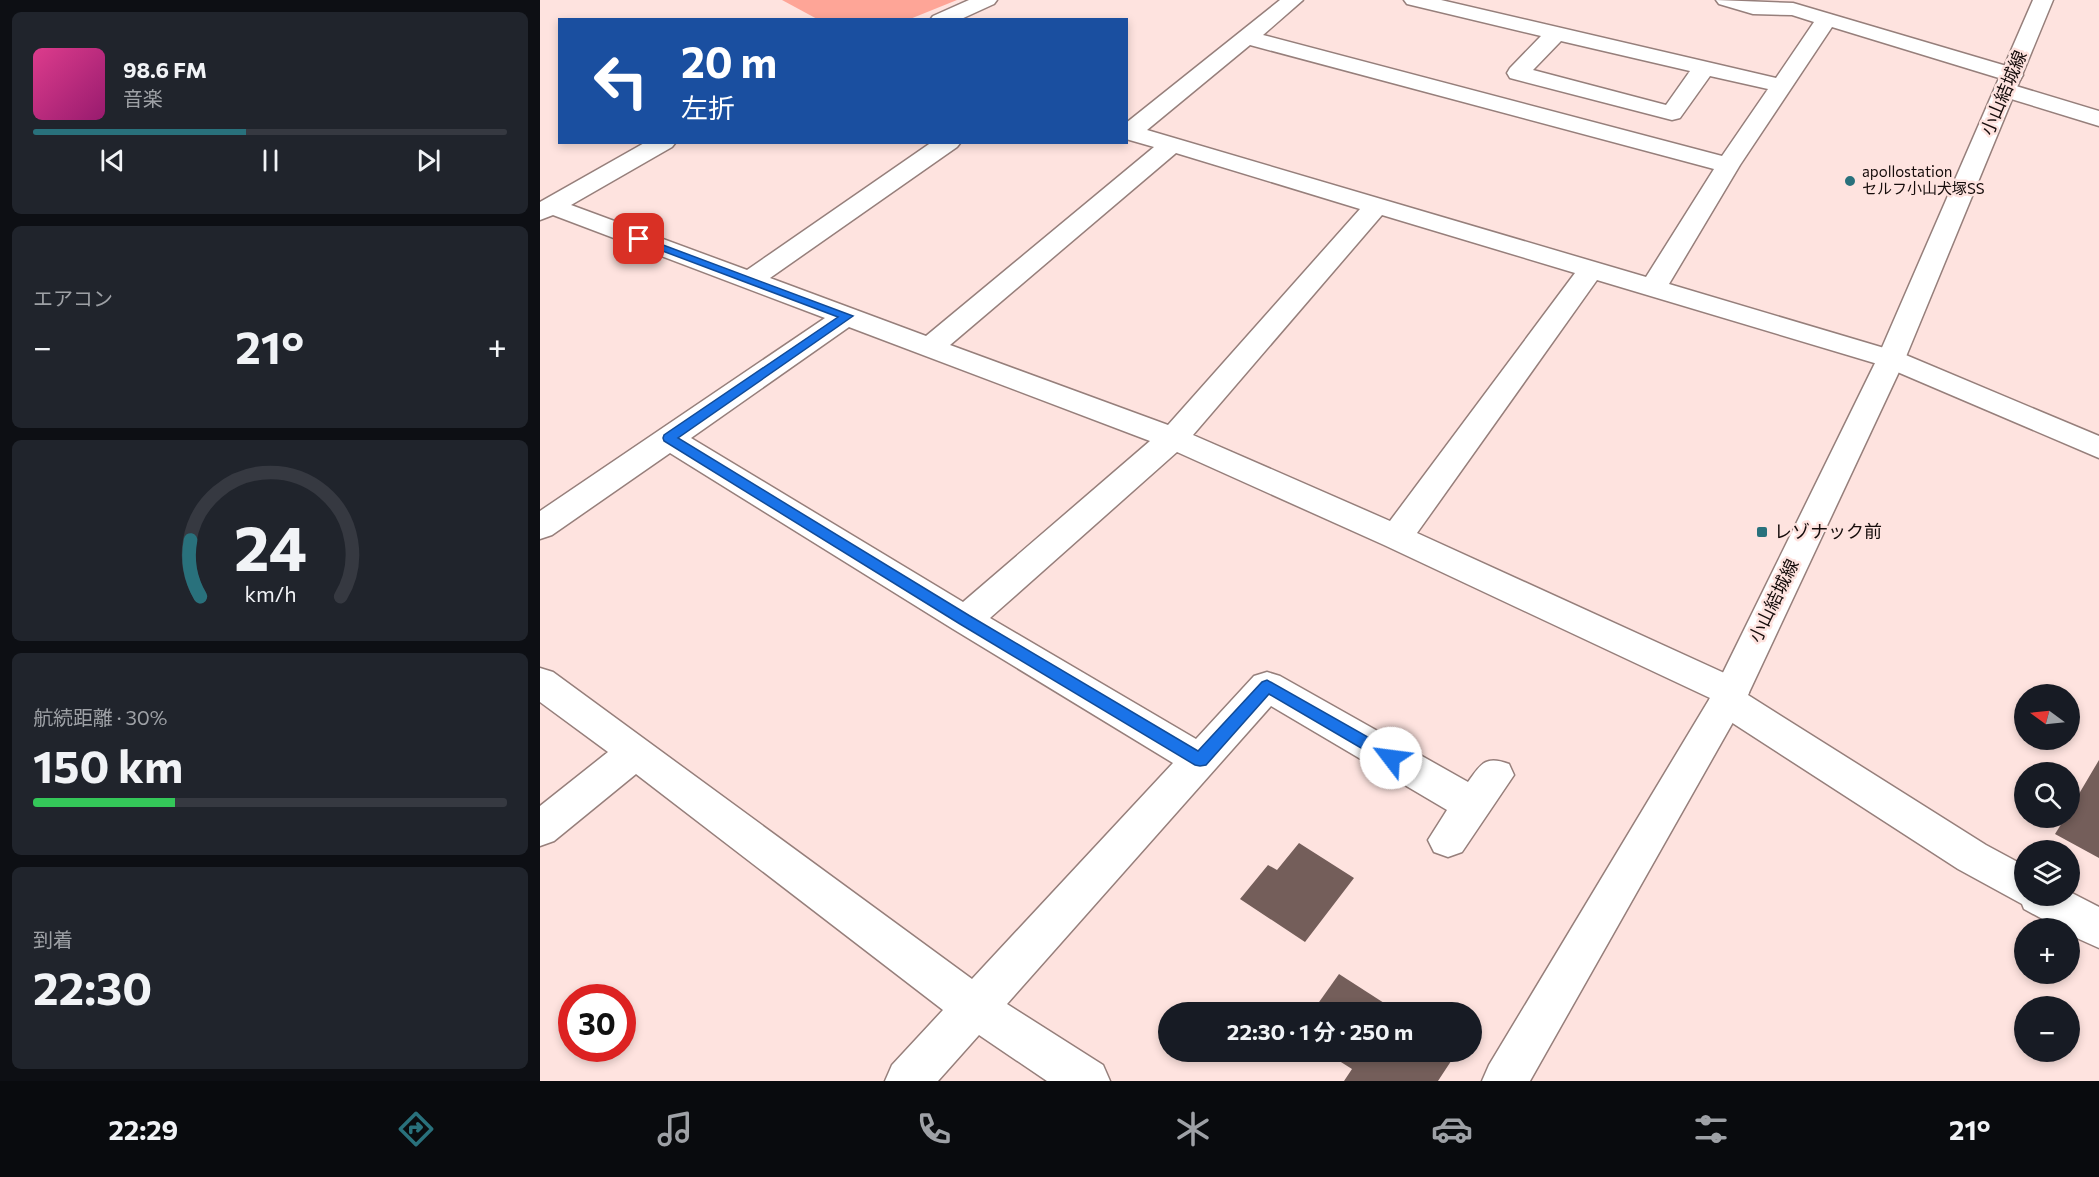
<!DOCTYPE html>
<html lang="ja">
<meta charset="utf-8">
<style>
body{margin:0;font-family:Commissioner,"Noto Sans JP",sans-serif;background:#20242c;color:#f1f3f6;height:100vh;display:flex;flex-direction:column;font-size:22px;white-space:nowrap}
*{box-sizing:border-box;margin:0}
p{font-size:20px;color:#9ea1a6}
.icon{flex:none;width:33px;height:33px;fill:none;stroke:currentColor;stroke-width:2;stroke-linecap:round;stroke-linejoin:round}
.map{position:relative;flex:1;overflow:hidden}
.side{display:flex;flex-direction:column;gap:12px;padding:12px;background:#0d0f14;width:540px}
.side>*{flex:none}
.banner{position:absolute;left:18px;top:18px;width:570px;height:126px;border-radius:0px;box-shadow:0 3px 9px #0003;background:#1a4fa0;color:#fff;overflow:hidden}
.needle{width:39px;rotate:285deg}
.buttons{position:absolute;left:1474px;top:684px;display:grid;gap:12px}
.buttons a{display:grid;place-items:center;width:66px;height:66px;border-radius:50%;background:#171b24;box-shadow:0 3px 9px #0003;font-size:30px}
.speed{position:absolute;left:18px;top:984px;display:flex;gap:12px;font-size:30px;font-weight:700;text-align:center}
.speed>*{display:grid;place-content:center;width:78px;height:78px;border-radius:50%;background:#171b24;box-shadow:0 3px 9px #0003;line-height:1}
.speed .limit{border:9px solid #d22;background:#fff;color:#111}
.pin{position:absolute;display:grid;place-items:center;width:51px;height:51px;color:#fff;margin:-26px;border-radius:12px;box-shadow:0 3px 9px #0006}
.me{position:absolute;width:66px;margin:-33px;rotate:300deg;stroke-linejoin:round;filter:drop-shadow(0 0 4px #0008)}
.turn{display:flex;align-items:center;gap:21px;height:126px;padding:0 24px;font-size:27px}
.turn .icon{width:78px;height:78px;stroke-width:2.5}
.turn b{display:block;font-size:42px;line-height:51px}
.big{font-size:45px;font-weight:700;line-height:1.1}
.side .card{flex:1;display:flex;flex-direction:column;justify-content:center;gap:9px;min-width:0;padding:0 21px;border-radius:9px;background:#20242c}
.side .dial{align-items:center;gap:0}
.dial svg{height:156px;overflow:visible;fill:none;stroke:#363941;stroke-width:7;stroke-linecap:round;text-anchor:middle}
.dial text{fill:#f1f3f6;stroke:none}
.song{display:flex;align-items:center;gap:18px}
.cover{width:72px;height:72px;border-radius:9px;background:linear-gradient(135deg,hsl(330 70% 55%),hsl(320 70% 35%))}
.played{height:6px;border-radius:3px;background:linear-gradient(90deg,#29717c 45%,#363941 45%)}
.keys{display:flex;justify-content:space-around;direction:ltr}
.heat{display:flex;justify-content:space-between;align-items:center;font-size:33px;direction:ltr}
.charge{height:9px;border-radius:4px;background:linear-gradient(90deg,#34c759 30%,#363941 0)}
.trip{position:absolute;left:618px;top:1002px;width:324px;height:60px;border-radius:30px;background:#171b24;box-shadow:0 3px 9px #0003;font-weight:700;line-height:60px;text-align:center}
.menu{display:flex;height:96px;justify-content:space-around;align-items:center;background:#090b0e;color:#9ea1a6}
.menu .icon{width:42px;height:42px}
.menu .on{color:#29717c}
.menu b{font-size:27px;color:#f1f3f6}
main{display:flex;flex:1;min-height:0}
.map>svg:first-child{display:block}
.green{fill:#fea597}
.building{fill:#745e5a}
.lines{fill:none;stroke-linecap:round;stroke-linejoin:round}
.minor-casing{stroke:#967f7b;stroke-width:3}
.major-casing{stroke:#967f7b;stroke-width:3}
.minor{fill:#fff;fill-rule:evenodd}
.major{fill:#fff;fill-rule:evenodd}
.route{fill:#1a73e8;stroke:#114b97;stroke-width:1.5}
.poi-dot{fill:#29717c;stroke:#fee3df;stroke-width:2}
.labels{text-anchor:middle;stroke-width:5;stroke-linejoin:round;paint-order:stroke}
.far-poi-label{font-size:15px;fill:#150c0b;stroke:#fee3df;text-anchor:start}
.street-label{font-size:18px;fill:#150c0b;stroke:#fee3df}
.poi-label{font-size:18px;fill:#150c0b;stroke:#fee3df;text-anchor:start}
</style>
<main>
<section class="side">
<div class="card">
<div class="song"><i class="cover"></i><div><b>98.6 FM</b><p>音楽</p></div></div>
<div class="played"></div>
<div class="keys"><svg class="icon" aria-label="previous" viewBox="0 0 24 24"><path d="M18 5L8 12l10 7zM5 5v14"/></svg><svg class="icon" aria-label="pause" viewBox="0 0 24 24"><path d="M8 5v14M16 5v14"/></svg><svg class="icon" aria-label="next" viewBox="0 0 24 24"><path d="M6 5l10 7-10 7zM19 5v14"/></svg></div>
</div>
<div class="card"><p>エアコン</p>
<div class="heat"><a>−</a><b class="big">21°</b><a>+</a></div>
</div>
<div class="card dial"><svg viewBox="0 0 100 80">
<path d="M14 69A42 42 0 1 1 86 69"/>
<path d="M14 69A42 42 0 0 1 9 40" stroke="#29717c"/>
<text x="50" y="56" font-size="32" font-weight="700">24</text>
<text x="50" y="72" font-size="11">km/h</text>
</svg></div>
<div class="card"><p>航続距離 · 30%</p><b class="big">150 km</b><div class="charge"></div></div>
<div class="card"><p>到着</p><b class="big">22:30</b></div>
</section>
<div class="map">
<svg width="1559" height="1081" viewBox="0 0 1559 1081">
<rect width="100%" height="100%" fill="#fee3df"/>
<!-- green -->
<polygon class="green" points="242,0 417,0 370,19 279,20"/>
<!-- building -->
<g class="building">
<polygon points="1559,760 1559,858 1515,834 1525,818 1530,818 1530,809"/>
<polygon points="759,843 814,878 765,942 700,899 728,865 737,870"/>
<polygon points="799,974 858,1012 772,1012"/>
<polygon points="785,1052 917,1052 898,1081 804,1081 812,1069"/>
</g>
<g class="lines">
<defs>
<g id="minor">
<polygon points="429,0 457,0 454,4 419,20 390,20 393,16"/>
<path d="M740,0H763L723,35L1182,156L1228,89L1170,76L1140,118L1132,120L970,78L967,73L970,68L1001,36L867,4L864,0H901L1236,78L1274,22L1252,15L1213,14L1179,4L1176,0L1253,3L1480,70L1483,75L1480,80L1472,82L1292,27L1200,165L1129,284L1361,353L1559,436V458L1341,365L1057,280L877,533L1204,682L1209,692L1208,695L1446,845L1485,866V896H1530V892L1559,907V948L1530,935V928H1519L1484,909L1482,904L1418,869L1174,711L1169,701L1170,698L844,545L637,452L450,618L656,739L714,676L727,672L740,676L928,782C941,764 945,755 969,764L974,775L922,852L908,857L894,852L888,840L907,810L731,706L467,1004L563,1065L570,1081H507L439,1035L398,1081H345L352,1065L403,1010L96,774L14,841L0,846V806L68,752L0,702V668L13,672L432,979L633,763L413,629L130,453L12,535L0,539V511L285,318L13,215L0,220V202L106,142H136L132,147L31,205L207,270L392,142H421L417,147L230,278L386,336L614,147L586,139V123ZM1021,41L1150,71L1126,105L993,70ZM710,45L1174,169L1106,277L607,130ZM636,153L820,209L628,425L410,345ZM842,215L1035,273L850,521L653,435ZM309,327L610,441L423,602L151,438Z"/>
<polygon points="1466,83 1559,111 1559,126 1458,95 1455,90 1458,85"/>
</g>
<polygon id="major" points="1493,0 1513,0 1365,359 1205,701 990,1081 942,1081 949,1065 1173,693 1337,359"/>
</defs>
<!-- minor casing -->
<use href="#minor" class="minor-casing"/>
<!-- major casing -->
<use href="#major" class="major-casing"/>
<!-- minor -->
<use href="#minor" class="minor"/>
<!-- major -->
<use href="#major" class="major"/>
</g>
<!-- route -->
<polygon class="route" points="99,236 313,316 138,438 430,616 658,751 722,682 727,680 856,753 859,758 856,762 851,764 845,762 729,694 666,765 660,766 655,765 420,624 124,441 123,438 124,435 298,317 96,241 96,237"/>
<!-- markers -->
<g class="poi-dot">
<circle cx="1310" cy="181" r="6"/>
<rect x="1216" y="526" width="12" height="12" rx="3"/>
</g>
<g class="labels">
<!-- far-poi labels -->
<g class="far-poi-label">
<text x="1322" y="177">apollostation<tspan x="1322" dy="17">セルフ小山犬塚SS</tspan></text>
</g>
<!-- street labels -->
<g class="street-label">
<text transform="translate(1464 93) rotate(-67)" y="6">小山結城線</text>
<text transform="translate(1234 601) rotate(-64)" y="6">小山結城線</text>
</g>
<!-- poi labels -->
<g class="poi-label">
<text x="1234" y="538">レゾナック前</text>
</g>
</g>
</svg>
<div class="buttons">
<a><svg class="needle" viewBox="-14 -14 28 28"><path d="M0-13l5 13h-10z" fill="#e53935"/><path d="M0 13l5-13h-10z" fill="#9ea1a6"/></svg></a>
<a><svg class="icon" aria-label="search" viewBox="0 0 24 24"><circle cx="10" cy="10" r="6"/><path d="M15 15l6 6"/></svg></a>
<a><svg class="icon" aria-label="layers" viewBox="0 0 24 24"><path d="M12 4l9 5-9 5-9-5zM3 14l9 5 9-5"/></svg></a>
<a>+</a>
<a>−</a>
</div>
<div class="speed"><div class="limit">30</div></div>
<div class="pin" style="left:99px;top:239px;background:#d93025"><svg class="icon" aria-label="arrive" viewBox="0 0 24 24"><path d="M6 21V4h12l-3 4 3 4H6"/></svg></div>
<svg class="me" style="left:851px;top:758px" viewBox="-20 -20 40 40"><circle r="19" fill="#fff"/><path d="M0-13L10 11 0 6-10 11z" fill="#1a73e8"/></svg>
<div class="trip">22:30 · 1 分 · 250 m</div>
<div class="banner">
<div class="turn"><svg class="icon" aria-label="left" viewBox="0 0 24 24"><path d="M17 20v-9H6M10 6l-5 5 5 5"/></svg><div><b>20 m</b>左折</div></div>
</div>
</div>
</main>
<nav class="menu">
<b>22:29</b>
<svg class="icon on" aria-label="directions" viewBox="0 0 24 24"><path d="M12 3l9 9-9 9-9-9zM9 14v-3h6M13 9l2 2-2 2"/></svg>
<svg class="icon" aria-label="music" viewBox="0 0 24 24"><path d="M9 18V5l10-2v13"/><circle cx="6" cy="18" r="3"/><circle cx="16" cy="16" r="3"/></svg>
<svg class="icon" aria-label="phone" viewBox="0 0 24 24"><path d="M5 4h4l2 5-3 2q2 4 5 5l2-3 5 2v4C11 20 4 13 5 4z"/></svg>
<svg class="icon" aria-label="climate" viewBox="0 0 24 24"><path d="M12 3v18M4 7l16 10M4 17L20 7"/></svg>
<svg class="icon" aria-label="car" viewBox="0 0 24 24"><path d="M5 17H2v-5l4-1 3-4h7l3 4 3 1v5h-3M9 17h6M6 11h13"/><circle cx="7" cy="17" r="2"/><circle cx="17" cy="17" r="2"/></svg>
<svg class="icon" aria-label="filters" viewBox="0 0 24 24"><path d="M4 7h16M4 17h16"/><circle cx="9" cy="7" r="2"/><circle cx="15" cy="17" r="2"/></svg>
<b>21°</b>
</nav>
